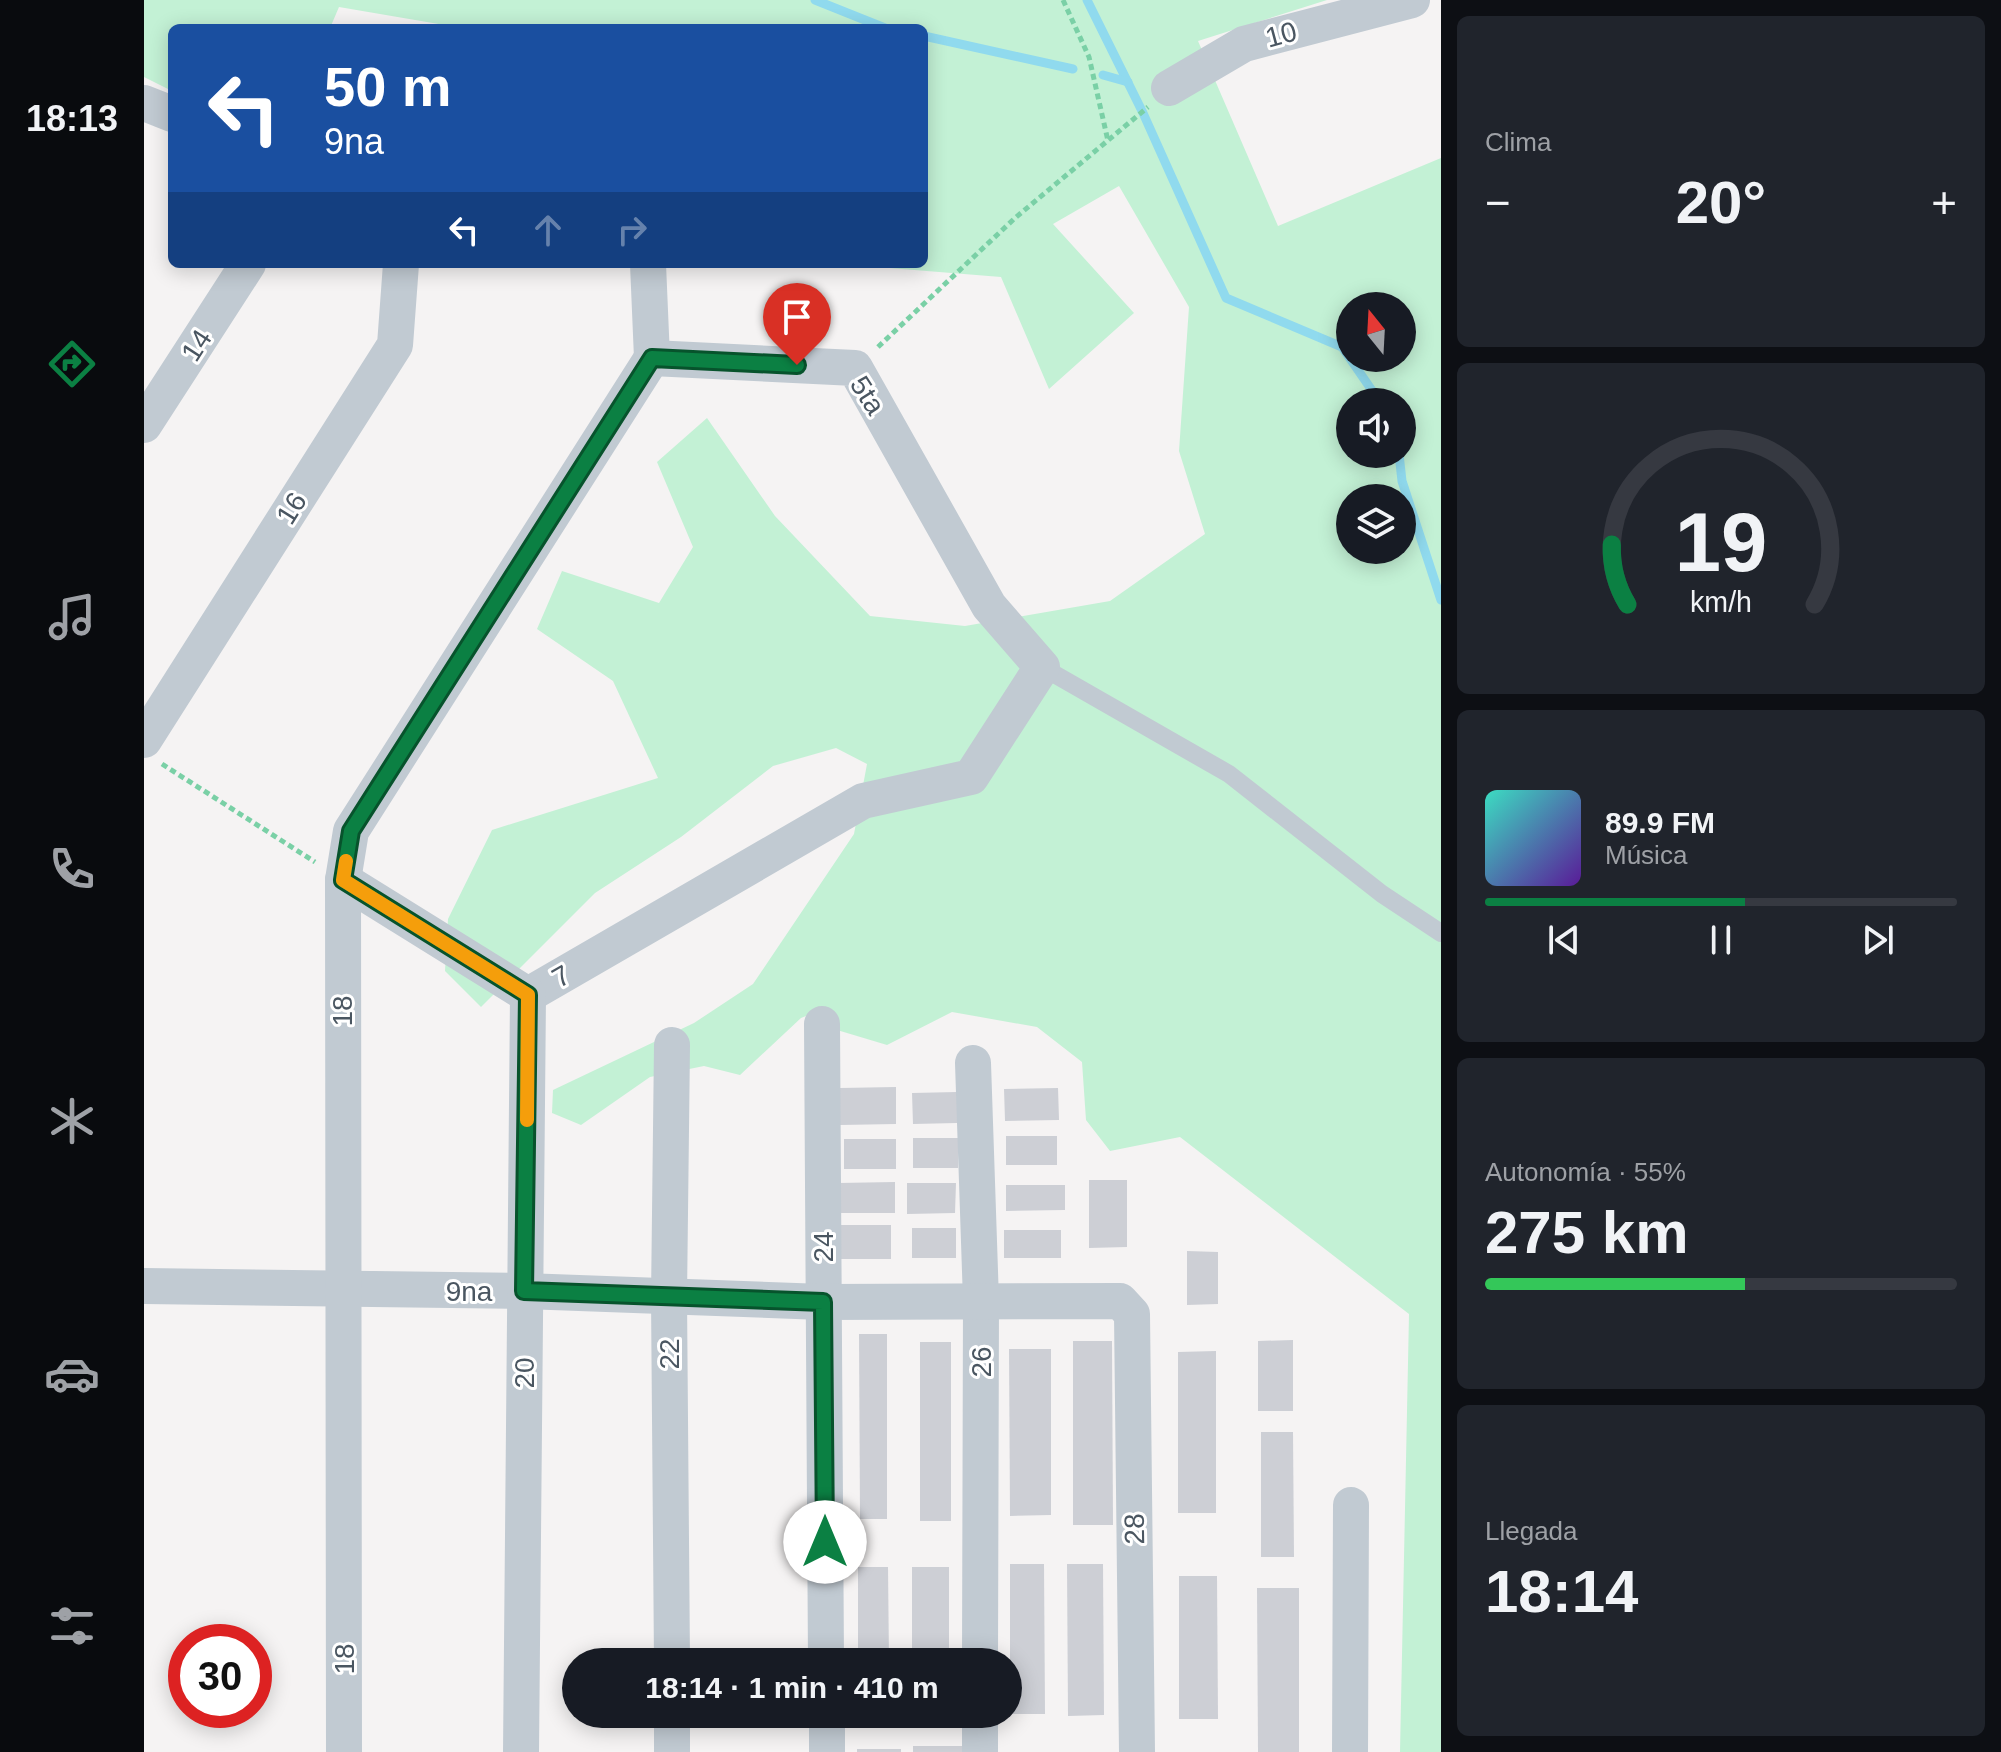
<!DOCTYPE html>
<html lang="es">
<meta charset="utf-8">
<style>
body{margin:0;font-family:Arial,sans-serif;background:#20242c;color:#f1f3f6;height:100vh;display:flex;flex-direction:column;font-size:30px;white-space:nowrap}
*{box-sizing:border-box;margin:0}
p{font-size:26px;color:#9ea1a6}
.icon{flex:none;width:44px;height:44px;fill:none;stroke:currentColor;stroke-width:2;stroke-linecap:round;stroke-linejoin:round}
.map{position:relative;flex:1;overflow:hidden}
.details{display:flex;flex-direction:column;gap:16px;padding:16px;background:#0d0f14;width:560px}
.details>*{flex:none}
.banner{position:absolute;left:24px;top:24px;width:760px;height:244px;border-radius:12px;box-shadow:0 4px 20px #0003;background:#1a4fa0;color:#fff;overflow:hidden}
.needle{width:52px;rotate:342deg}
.fabs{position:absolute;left:1192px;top:292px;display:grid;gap:16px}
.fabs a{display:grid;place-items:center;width:80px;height:80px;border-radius:50%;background:#171b24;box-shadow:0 4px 20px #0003;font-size:40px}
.speed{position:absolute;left:24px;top:1624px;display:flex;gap:16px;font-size:40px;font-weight:700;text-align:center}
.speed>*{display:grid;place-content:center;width:104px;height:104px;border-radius:50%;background:#171b24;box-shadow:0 4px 20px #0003;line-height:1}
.speed .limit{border:12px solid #d22;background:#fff;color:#111}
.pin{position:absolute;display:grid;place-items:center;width:68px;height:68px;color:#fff;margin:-82px -34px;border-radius:50% 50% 50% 0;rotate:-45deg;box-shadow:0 0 8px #0007}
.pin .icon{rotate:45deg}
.me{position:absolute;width:88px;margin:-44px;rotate:0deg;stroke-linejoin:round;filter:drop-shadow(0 0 6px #0008)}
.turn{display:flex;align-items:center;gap:28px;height:168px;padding:0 24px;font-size:36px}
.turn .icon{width:104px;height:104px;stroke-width:2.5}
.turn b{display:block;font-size:56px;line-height:68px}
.lanes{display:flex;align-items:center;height:76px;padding:0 24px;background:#0003;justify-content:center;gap:40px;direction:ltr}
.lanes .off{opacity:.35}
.big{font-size:60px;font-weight:800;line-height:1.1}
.details .card{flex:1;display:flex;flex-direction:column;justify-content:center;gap:12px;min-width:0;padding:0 28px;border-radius:12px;background:#20242c}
.details .dial{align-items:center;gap:0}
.dial svg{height:208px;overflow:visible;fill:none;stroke:#363941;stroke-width:7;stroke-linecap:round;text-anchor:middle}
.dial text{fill:#f1f3f6;stroke:none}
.song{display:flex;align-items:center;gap:24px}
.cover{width:96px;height:96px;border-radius:12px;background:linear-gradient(135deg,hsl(170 70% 55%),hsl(270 70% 35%))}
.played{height:8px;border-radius:4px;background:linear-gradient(90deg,#0b8043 55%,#363941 55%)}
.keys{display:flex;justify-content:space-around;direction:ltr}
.heat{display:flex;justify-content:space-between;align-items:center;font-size:44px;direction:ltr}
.charge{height:12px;border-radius:6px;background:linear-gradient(90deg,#34c759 55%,#363941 0)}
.trip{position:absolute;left:418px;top:1648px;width:460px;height:80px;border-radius:40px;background:#171b24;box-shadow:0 4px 20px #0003;font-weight:800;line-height:80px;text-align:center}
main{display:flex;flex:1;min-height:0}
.dock{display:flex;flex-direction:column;width:144px;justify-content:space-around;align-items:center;background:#090b0e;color:#9ea1a6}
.dock .icon{width:56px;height:56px}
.dock .selected{color:#0b8043}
.dock b{font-size:36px;color:#f1f3f6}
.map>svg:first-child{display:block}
.green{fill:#c3f1d5;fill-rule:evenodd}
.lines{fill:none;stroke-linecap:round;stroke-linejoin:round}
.stream{stroke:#90daee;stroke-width:9}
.building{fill:#cdcfd5}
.path{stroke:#7ad0a6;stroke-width:5;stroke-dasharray:6 4;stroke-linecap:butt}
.lane{stroke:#c1cad2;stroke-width:18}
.street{stroke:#c1cad2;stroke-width:36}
.route-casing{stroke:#07532c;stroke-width:20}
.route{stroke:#0b8043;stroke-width:14}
.slow{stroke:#f59e0b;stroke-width:14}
.labels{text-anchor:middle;stroke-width:6;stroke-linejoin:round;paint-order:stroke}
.street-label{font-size:28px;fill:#4a5661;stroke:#fff}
</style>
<main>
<nav class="dock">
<b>18:13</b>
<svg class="icon selected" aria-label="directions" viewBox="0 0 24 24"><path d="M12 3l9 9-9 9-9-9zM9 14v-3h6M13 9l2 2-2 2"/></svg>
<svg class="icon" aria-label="music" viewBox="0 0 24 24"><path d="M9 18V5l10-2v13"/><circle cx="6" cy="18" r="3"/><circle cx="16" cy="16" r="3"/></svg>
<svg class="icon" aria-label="phone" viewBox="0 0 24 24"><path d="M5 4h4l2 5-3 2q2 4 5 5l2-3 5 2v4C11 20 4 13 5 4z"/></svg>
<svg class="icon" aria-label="climate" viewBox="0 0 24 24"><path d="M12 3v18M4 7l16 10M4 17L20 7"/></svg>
<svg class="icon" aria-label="car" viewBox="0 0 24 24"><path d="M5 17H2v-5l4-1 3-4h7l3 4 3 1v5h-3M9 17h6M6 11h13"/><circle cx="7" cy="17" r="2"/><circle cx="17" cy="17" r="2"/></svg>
<svg class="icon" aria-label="filters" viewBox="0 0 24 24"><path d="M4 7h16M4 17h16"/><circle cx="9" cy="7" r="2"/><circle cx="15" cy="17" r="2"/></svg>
</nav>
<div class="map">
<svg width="1297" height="1752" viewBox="0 0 1297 1752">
<rect width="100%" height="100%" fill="#f5f3f3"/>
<!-- green -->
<path class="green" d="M0,0H1183L1054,41L1134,226L1297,158V1752H1256L1265,1314L1036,1137L966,1151L942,1120L938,1062L893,1027L808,1012L743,1045L693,1030L682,1008L657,1018L596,1075L560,1066L506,1077L437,1125L408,1113L409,1090L550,1023L609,984L710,834L723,764L692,748L629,766L537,837L451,893L337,1007L301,971L304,919L348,830L514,778L469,681L393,629L418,571L515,603L549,547L513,462L563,418L631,516L726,616L821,626L966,601L1061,534L1035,451L1045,307L975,186L909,224L990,313L905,389L857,277L696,264H780V28H318L195,7L186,28H28V91L0,77ZM1206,306H1258V358H1206ZM1206,402H1258V454H1206ZM1206,498H1258V550H1206Z"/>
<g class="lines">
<!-- stream -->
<g class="stream">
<polyline points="671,0 741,28"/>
<polyline points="943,0 999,113 1082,298 1198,347 1236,402"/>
<polyline points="780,36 929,69"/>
<polyline points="959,75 984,82"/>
<polyline points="1255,454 1258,481 1297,600"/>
</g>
</g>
<!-- building -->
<g class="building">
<polygon points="752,1087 752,1124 696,1125 696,1088"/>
<polygon points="914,1088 915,1120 861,1121 860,1089"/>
<polygon points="813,1092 813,1123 769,1124 768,1093"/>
<rect x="862" y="1136" width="51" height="29"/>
<rect x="769" y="1138" width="45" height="30"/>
<rect x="700" y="1139" width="52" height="30"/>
<polygon points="945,1180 983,1180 983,1247 945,1248"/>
<polygon points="751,1182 751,1213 694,1213 694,1183"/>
<polygon points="763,1183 812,1183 811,1213 763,1214"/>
<polygon points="862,1185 921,1185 921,1210 862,1211"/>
<polygon points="696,1225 747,1225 747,1259 695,1259"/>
<rect x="768" y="1228" width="44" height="30"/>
<rect x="860" y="1230" width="57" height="28"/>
<polygon points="1043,1251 1074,1252 1074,1304 1043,1305"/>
<polygon points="715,1334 743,1334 743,1519 716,1519"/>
<polygon points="1149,1340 1149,1411 1114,1411 1114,1341"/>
<polygon points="929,1341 968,1341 969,1525 929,1525"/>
<rect x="776" y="1342" width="31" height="179"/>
<polygon points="865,1349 907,1349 907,1515 866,1516"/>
<polygon points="1072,1351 1072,1513 1034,1513 1034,1352"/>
<polygon points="1117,1432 1149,1432 1150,1557 1117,1557"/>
<polygon points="866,1564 900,1564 901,1714 866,1714"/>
<polygon points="923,1564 959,1564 960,1715 924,1716"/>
<polygon points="714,1567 744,1567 745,1662 714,1662"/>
<rect x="768" y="1567" width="37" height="95"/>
<polygon points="1035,1576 1073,1576 1074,1719 1035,1719"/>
<polygon points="1113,1588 1155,1588 1155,1752 1114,1752"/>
<rect x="768" y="1714" width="38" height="4"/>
<rect x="769" y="1746" width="52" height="6"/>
<rect x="713" y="1749" width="44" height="3"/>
</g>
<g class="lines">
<!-- path -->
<g class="path">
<polyline points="919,0 945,57 964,141"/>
<polyline points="734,347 871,218 1004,107"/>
<polyline points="18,764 171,862"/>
</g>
<!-- lane -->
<polyline class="lane" points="898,667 1085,774 1238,894 1297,933"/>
<!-- street -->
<g class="street">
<polyline points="1025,88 1100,44 1268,0"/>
<polyline points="0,103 28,114"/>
<polyline points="504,264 508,358"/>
<polyline points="0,425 104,264"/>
<polyline points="0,740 251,345 257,264"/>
<polyline points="199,880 384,995"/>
<polyline points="384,995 719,801 827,777 898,667 845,606 711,368 508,358"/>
<polyline points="678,1024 682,1662"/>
<polyline points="829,1063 837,1301 836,1662"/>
<polyline points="0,1286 380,1291 679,1302 976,1301 988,1314 993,1752"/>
<polyline points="528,1662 525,1297 528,1045"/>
<polyline points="528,1714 528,1752"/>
<polyline points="683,1714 683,1752"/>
<polyline points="200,1752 199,880 207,831 508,358"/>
<polyline points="377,1752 384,995"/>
<polyline points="836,1752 836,1714"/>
<polyline points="1206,1752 1207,1505"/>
</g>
</g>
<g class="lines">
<defs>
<polyline id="route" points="653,365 508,358 207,831 199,880 384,995 380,1291 679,1302 681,1542"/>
</defs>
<!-- route casing -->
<use href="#route" class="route-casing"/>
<!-- route -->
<use href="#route" class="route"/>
<!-- slow -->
<polyline class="slow" points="202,861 199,880 384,995 383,1120"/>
</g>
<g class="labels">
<!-- street labels -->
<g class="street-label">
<text transform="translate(1137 34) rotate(-15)" y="10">10</text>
<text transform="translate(52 345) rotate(-57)" y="10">14</text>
<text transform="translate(724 395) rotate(57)" y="10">5ta</text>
<text transform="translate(147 508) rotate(-58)" y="10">16</text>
<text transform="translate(417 976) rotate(-30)" y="10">7</text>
<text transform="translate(198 1011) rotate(-90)" y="10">18</text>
<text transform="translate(679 1247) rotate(-90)" y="10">24</text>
<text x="325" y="1301">9na</text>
<text transform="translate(525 1354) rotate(-90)" y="10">22</text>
<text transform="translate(837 1362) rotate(-90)" y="10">26</text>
<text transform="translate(380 1373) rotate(-90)" y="10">20</text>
<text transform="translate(990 1529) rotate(-91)" y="10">28</text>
<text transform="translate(200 1659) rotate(-90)" y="10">18</text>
</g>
</g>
</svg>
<div class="fabs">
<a><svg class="needle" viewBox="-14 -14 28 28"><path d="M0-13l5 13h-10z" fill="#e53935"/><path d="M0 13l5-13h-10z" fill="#9ea1a6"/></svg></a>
<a><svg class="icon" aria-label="sound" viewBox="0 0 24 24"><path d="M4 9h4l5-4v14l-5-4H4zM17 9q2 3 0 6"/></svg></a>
<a><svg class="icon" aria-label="layers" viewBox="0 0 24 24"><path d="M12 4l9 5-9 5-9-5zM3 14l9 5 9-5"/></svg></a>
</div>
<div class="speed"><div class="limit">30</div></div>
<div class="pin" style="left:653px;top:365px;background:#d93025"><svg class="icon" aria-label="arrive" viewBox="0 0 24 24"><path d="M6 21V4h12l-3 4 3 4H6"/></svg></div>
<svg class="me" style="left:681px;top:1542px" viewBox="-20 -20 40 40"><circle r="19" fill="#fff"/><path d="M0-13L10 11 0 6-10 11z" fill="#0b8043"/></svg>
<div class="trip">18:14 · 1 min · 410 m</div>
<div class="banner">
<div class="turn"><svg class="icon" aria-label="left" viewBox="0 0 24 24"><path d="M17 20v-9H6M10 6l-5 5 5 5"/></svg><div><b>50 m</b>9na</div></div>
<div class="lanes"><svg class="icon" aria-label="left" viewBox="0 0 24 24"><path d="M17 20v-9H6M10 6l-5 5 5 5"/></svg><svg class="icon off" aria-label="ahead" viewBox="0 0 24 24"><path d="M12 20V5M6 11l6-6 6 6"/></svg><svg class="icon off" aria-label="right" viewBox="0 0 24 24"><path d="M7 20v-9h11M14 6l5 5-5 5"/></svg></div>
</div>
</div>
<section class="details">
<div class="card"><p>Clima</p>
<div class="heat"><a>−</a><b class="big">20°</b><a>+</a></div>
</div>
<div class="card dial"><svg viewBox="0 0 100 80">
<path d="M14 69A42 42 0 1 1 86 69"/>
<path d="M14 69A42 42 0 0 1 8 46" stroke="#0b8043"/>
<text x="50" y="56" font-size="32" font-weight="700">19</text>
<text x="50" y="72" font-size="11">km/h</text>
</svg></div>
<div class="card">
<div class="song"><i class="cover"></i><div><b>89.9 FM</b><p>Música</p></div></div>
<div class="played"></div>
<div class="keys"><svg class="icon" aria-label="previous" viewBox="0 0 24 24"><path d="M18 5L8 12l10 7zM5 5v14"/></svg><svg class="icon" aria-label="pause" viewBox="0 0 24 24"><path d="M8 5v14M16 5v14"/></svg><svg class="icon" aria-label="next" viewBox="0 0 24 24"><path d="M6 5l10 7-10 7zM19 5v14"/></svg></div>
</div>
<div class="card"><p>Autonomía · 55%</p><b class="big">275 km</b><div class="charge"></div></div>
<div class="card"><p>Llegada</p><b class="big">18:14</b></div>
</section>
</main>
